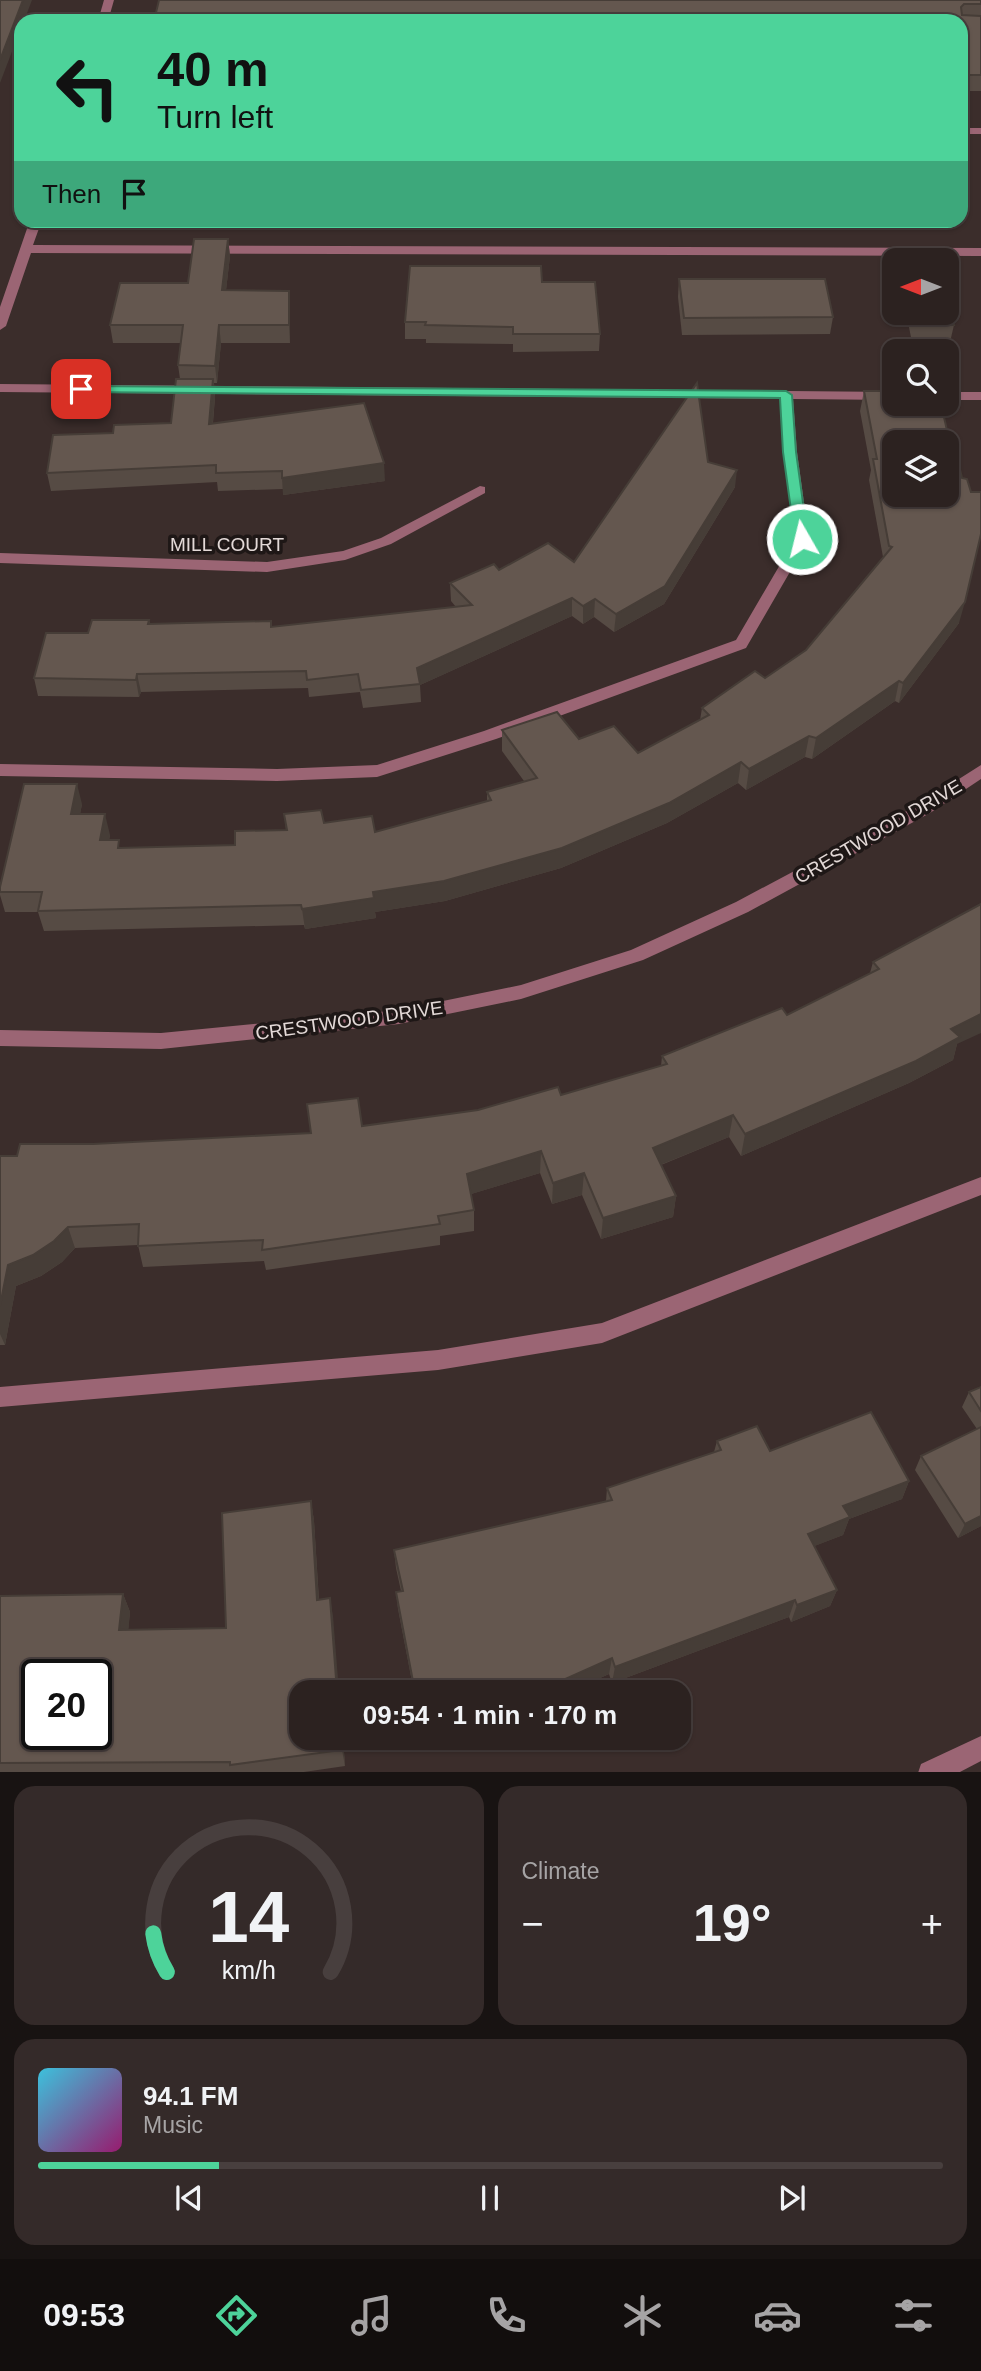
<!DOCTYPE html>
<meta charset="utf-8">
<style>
body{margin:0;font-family:Arial,sans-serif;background:#342a29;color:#f1f3f6;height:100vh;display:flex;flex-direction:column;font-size:26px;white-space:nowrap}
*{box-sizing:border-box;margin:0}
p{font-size:23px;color:#a6a4a5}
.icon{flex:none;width:38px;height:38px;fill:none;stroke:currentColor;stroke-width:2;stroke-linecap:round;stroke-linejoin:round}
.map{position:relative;height:1772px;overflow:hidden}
.details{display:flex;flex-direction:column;gap:14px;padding:14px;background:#181312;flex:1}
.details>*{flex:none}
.hud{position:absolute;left:14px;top:14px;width:954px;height:214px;border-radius:21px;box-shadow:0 2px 5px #0004,0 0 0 2px #483f3e;background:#4dd39a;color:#111;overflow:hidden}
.needle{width:46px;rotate:270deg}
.buttons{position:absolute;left:882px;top:248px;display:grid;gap:14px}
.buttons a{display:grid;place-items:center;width:77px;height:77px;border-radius:14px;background:#2c2220;box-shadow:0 2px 5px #0004,0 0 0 2px #483f3e;font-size:35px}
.speed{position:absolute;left:21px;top:1659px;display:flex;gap:14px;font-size:35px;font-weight:700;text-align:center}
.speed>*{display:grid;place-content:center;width:91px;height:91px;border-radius:50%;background:#2c2220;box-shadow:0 2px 5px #0004,0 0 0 2px #483f3e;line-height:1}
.speed .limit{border:4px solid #111;border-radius:10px;background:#fff;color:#111}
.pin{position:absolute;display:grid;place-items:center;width:60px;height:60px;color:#fff;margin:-30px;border-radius:14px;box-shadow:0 4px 10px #0006}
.me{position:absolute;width:77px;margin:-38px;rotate:352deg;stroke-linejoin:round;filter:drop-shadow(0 0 5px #0008)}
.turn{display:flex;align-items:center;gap:24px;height:147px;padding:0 28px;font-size:32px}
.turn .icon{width:91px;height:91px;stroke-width:2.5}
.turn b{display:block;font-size:49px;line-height:60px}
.then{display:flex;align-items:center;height:66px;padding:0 28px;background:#0003;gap:14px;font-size:26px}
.big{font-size:52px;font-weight:700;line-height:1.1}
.details .card{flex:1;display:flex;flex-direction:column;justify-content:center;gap:10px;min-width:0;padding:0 24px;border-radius:21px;background:#342a29}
.details .dial{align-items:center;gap:0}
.dial svg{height:182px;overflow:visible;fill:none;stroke:#483f3e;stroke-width:7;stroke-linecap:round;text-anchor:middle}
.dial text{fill:#f1f3f6;stroke:none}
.song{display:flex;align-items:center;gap:21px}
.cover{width:84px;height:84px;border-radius:10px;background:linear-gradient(135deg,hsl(190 70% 55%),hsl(320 70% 35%))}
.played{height:7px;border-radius:4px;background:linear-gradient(90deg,#4dd39a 20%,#483f3e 20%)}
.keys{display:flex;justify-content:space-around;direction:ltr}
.heat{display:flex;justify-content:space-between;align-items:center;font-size:38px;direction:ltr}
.details .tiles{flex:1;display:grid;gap:14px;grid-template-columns:1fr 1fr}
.card:last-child{grid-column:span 2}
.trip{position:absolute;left:289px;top:1680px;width:402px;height:70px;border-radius:21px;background:#2c2220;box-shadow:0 2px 5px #0004,0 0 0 2px #483f3e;font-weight:700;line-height:70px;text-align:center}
.tabs{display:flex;height:112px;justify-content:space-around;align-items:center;background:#120e0d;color:#a6a4a5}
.tabs .icon{width:49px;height:49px}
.tabs .selected{color:#4dd39a}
.tabs b{font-size:32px;color:#f1f3f6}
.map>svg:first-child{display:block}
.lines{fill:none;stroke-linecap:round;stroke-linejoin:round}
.minor{fill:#9b6574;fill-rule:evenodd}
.wall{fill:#564b44}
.shaded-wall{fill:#463d37}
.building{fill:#64574f;stroke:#463d37;stroke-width:2;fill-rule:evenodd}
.route{fill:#4dd39a;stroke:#328964;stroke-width:2}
.labels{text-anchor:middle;stroke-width:7;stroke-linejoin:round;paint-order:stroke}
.street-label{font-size:19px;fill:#e3d9d7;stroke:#1e1716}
</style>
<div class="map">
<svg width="981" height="1773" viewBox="0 0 981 1773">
<rect width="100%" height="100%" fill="#3b2d2b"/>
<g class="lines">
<!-- minor -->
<g class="minor">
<polygon points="104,0 114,0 108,21 98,21"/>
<rect x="961" y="128" width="20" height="6"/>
<polygon points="30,220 42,220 33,245 981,248 981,256 31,253 6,326 0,330 0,307"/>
<polygon points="0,384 894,392 894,400 793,399 797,452 809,539 746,648 496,739 377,777 277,781 0,776 0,764 277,769 377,765 484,731 736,640 795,539 783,452 780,399 0,392"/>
<rect x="947" y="392" width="34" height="8"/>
<polygon points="480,486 485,487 485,493 391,544 345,560 267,572 0,563 0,553 267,562 343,551 381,538"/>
<polygon points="981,765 981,779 930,813 748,912 643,960 521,999 399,1024 161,1049 0,1046 0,1030 161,1033 399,1010 521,985 631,950 736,902 918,805"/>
<polygon points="981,1177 981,1195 602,1343 438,1370 0,1407 0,1387 438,1350 602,1323"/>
<polygon points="981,1736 981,1761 958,1773 918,1773 921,1764"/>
</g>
</g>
<!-- wall -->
<g class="wall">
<polygon points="159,0 981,0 981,91 961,91 961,21"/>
<polygon points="228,239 230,256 226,290 289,291 290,308 290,343 221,343 217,383 214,383 215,397 213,423 385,481 283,495 283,489 218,491 217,482 51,491 47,473 113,433 171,423 180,379 178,365 181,343 113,343 110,325 188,283"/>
<polygon points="679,279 833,317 830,334 682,335 678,297"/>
<polygon points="542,282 600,334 599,351 513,352 513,344 426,343 426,339 405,339 405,322"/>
<polygon points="906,313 947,313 954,325 950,342 912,342"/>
<polygon points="864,391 959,623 899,703 895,701 812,759 805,757 746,790 738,783 667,823 561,868 445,901 375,912 376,918 305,929 304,925 44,931 38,912 5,912 0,895 0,887 82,804 80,814 110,835 109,840 121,848 235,845 286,830 284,814 324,823 375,832 487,801 487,792 524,781 502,751 502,730 579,739 638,753 700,720 702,708 765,678 806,650 883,557 869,480 871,470 860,411"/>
<polygon points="708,462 735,487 664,604 614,632 594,617 583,624 572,616 420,685 421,702 363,708 360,692 309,697 308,688 141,692 139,697 38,696 34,678 88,633 149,620 150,624 271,621 272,627 456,607 451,601 450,583 499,570 574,562"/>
<polygon points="873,962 957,1044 953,1060 909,1083 741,1156 729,1137 661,1165 676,1196 673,1217 601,1239 582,1195 552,1204 540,1173 471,1194 474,1210 474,1231 440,1236 440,1245 266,1270 264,1261 143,1267 138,1245 75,1248 62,1262 41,1276 16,1286 5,1345 0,1345 0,1156 17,1156 93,1144 311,1133 478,1110 561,1095 661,1066 662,1056 787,1015 870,973"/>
<polygon points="981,1387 981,1526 958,1538 915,1470 921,1456 977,1429 962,1407 969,1392"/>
<polygon points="717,1441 909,1481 902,1499 849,1519 843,1535 814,1546 837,1590 830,1606 791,1622 789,1617 612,1683 609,1674 569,1692 414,1692 398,1609 396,1592 401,1591 396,1568 394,1550 606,1501 607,1488 714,1452"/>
<polygon points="311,1501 314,1521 319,1600 333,1616 301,1738 343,1738 345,1766 297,1773 0,1773 0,1596 123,1594 130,1612 128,1630 226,1628"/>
</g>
<!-- shaded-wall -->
<g class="shaded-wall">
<polygon points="23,0 32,0 24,21 21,21 21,28 0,83 0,60"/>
<polygon points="228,239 230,256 224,308 222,290"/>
<polygon points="289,291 290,308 290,343 289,325"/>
<polygon points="219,325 221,343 217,383 215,366"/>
<polygon points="213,379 215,397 211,442 209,424"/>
<polygon points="384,463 385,481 283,495 282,478"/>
<polygon points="737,470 735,487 664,604 614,632 616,614"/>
<polygon points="572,598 572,616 420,685 417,668"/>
<polygon points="595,599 594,617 583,624 583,606"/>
<polygon points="965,602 959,623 899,703 903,683"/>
<polygon points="137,674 141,692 139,697 136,680"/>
<polygon points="899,681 895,701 812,759 816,738"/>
<polygon points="809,736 805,757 746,790 749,769"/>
<polygon points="741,762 738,783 667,823 561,868 445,901 375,912 376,918 305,929 302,909 373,892"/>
<polygon points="77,784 82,804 76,835 71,814"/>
<polygon points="105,814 110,835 105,861 100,840"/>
<polygon points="981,1014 981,1033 957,1044 953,1060 909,1083 741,1156 745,1134"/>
<polygon points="733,1115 729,1137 650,1169 653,1148"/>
<polygon points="541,1151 540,1173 468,1195 467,1174"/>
<polygon points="584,1173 582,1195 552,1204 553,1183"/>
<polygon points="676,1196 673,1217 601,1239 603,1218"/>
<polygon points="68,1227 75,1248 62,1262 41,1276 16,1286 5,1345 0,1334 0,1306 8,1265"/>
<polygon points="909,1481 902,1499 849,1519 843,1535 802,1551 808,1534 843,1506"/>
<polygon points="311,1501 314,1521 320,1618 317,1600"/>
<polygon points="981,1516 981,1526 958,1538 965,1524"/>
<polygon points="837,1590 830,1606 791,1622 797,1605"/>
<polygon points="123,1594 130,1612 127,1647 119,1630"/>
<polygon points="330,1598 333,1616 339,1692 337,1692"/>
<polygon points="795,1600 789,1617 612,1683 615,1667"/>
<polygon points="612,1658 609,1674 569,1692 514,1692"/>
<polygon points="476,1688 476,1692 459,1692"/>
<polygon points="341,1738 343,1738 345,1766 342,1750"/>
</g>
<!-- building -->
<g class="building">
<polygon points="0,0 23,0 0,60"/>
<polygon points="159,0 981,0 981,4 964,4 961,7 962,15 981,16 981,75 961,75 961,21 154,21"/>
<polygon points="194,239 228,239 222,290 289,291 289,325 219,325 215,366 178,365 183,325 110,325 120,283 188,283"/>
<polygon points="410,266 541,266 542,282 595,282 600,334 513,334 513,327 425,325 426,322 405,322"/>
<polygon points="679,279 825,279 833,317 684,318"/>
<polygon points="947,299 954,325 916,325 913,313 947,313"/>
<polygon points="176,379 213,379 209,424 364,403 384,463 282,478 282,471 216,473 216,465 47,473 53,435 113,433 114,425 171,423"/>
<polygon points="697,383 708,462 737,470 665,586 616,614 595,599 583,606 572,598 417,668 420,684 361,690 358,674 307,680 306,671 137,674 136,680 34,678 46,633 88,633 92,620 149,620 148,624 271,621 271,627 472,605 450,583 494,564 499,570 548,543 574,562"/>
<path d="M864,391H894V404H941L954,461H958L962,478L967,479L971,492H981V534L965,602L903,683L899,681L816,738L809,736L749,769L741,762L669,803L562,848L444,881L373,892L374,898L302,909L301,905L38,911L42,892H0V887L24,784H77L71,814H105L100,840H119L118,848L235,845V831L287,830L284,814L321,810L324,823L372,816L375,832L491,800L487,792L537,778L502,730L557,712L579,739L614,726L638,753L709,715L702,708L755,671L765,678L806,650L892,547L889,546L873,459H877ZM894,443H947V495H894Z"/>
<polygon points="981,904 981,1014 951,1029 960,1037 916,1061 745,1134 733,1115 653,1148 676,1196 603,1218 584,1173 553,1183 541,1151 467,1174 474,1210 438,1216 440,1224 262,1250 263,1240 138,1246 139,1224 68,1227 54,1241 33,1255 8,1265 0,1306 0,1156 17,1156 20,1144 93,1144 311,1133 307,1104 358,1098 362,1126 478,1110 558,1087 561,1095 667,1064 662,1056 782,1008 787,1015 879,969 873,962"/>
<polygon points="981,1387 981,1411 969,1392"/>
<polygon points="871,1412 909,1481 843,1506 850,1517 808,1534 837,1590 797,1605 795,1600 615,1667 612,1658 561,1681 514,1692 477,1692 476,1688 459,1692 415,1692 396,1592 403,1591 394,1550 612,1500 607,1488 721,1450 717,1441 757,1426 770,1451"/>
<polygon points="981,1427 981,1516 965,1524 921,1456"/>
<path d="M311,1501L317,1600L330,1598L337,1692H301V1738H341L342,1750L230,1765V1762L0,1763V1596L123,1594L119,1630L226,1628L222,1513ZM37,1675H96V1734H37Z"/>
</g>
<!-- route -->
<polygon class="route" points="81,386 786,391 792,395 796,452 808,539 802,543 795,539 783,452 780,398 77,392 75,389"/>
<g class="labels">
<!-- street labels -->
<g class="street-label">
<text x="227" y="551">MILL COURT</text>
<text transform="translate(878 831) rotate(-30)" y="7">CRESTWOOD DRIVE</text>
<text transform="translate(349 1020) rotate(-8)" y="7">CRESTWOOD DRIVE</text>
</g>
</g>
</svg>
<div class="buttons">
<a><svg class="needle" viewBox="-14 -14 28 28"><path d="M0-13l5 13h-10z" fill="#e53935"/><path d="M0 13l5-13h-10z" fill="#a6a4a5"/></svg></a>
<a><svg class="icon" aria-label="search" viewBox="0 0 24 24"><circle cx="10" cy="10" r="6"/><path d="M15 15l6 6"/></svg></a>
<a><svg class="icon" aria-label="layers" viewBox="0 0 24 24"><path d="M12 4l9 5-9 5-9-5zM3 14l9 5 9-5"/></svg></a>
</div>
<div class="speed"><div class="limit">20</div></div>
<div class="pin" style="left:81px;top:389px;background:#d93025"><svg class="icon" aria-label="arrive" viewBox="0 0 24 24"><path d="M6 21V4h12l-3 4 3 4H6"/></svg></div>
<svg class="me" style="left:802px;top:539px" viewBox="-20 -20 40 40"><circle r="17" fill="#4dd39a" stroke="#fff" stroke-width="3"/><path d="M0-11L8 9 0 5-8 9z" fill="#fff"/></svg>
<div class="trip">09:54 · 1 min · 170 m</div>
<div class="hud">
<div class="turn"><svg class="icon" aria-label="left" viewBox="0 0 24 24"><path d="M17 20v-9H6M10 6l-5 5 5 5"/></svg><div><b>40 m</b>Turn left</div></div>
<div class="then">Then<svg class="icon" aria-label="arrive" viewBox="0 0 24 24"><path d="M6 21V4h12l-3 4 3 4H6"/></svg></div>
</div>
</div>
<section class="details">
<div class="tiles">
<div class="card dial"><svg viewBox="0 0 100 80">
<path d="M14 69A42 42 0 1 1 86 69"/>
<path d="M14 69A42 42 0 0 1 8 52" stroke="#4dd39a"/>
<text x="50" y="56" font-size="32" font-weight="700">14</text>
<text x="50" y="72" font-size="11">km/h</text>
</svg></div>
<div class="card"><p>Climate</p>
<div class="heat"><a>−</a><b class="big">19°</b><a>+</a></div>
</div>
<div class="card">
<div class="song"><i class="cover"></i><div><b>94.1 FM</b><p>Music</p></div></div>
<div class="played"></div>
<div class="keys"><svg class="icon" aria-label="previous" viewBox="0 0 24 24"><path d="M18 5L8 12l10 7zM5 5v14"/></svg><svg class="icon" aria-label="pause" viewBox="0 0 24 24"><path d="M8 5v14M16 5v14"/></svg><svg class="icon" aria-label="next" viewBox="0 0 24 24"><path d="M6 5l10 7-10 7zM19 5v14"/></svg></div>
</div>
</div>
</section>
<nav class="tabs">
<b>09:53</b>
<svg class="icon selected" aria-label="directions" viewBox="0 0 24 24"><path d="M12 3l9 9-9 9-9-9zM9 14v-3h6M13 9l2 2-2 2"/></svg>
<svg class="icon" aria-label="music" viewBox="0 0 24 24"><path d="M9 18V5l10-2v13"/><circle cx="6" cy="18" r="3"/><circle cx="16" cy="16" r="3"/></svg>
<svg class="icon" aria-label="phone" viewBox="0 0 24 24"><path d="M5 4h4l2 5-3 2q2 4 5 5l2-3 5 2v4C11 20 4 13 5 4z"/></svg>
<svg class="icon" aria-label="climate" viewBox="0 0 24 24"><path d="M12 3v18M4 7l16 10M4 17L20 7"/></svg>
<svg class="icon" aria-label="car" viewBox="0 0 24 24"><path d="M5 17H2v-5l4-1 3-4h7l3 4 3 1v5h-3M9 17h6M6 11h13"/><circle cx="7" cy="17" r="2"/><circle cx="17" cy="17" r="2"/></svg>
<svg class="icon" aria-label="filters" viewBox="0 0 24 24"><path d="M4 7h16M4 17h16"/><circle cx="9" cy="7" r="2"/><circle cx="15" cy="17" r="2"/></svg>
</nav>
